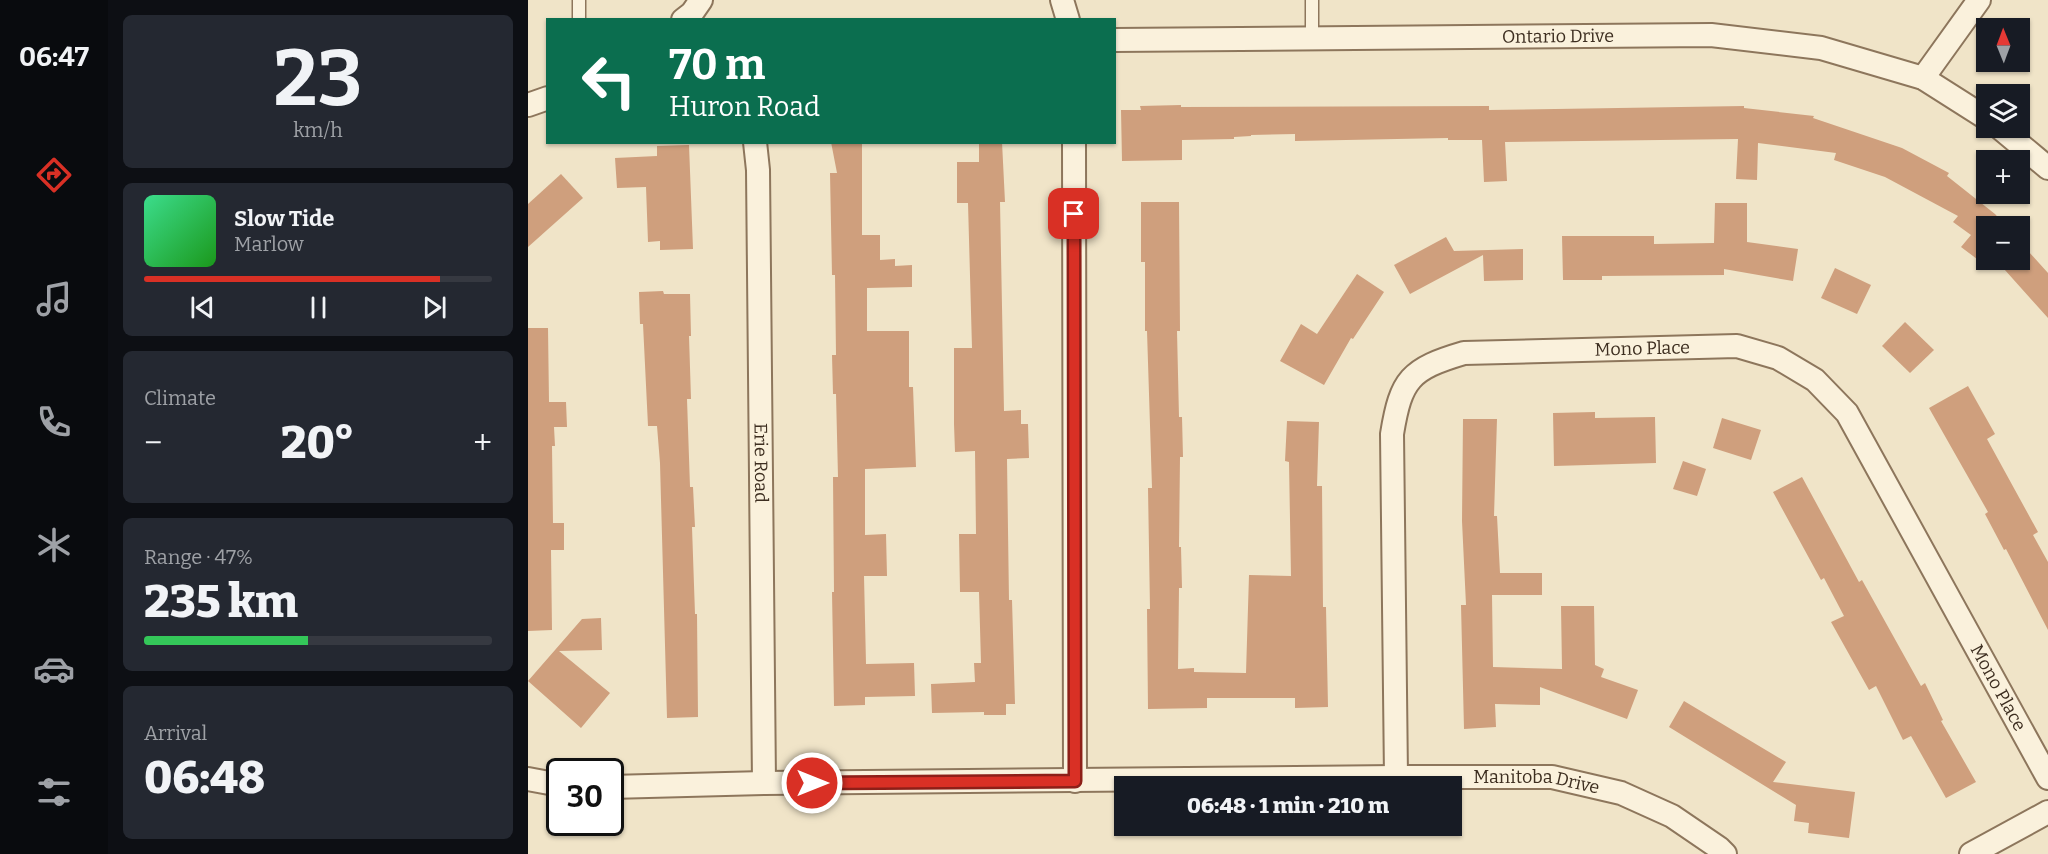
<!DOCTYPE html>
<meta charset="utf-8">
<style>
body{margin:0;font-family:Bitter,serif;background:#242831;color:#f1f3f6;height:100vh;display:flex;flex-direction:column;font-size:22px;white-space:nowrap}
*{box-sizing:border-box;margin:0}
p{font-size:20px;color:#9ea1a6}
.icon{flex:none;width:33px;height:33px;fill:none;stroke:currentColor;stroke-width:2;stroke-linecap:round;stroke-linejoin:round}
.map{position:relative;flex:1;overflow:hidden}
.panel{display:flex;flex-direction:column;gap:15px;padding:15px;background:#0d0f14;width:420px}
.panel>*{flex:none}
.hud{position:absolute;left:18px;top:18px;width:570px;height:126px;border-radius:0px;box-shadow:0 2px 4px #0004;background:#0b6e4f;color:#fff;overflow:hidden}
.needle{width:39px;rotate:359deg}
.controls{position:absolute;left:1448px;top:18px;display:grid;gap:12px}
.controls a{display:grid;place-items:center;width:54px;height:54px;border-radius:0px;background:#171b24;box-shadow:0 2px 4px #0004;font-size:30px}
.speed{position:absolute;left:18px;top:758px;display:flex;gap:12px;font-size:30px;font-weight:700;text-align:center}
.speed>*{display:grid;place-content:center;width:78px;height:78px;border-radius:50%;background:#171b24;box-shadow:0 2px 4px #0004;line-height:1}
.speed .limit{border:3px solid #111;border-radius:9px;background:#fff;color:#111}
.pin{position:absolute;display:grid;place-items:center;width:51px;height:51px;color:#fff;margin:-26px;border-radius:12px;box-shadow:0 3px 9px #0006}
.me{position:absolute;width:66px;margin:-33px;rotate:90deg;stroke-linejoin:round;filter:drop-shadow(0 0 4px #0008)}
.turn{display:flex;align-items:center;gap:21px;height:126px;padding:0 24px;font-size:27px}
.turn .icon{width:78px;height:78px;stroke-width:2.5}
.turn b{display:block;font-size:42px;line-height:51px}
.big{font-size:45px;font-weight:800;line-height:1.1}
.panel .tile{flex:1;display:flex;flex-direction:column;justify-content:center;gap:9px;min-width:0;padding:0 21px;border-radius:9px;background:#242831}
.panel .dial{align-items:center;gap:0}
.dial b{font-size:78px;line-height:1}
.song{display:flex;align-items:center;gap:18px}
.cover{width:72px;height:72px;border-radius:9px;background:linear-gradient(135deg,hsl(150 70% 55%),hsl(120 70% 35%))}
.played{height:6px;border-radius:3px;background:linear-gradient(90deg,#d93025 85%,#363941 85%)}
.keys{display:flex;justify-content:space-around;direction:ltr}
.heat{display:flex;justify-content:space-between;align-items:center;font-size:33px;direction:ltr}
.charge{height:9px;border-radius:4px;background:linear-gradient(90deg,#34c759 47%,#363941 0)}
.trip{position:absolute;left:586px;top:776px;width:348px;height:60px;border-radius:0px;background:#171b24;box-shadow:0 2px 4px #0004;font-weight:800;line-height:60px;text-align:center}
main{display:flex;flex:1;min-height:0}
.tabs{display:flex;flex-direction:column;width:108px;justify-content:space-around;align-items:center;background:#090b0e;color:#9ea1a6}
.tabs .icon{width:42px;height:42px}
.tabs .current{color:#d93025}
.tabs b{font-size:27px;color:#f1f3f6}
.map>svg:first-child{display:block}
.building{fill:#cf9f7d}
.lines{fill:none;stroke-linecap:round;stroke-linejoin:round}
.service-casing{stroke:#8d765c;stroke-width:15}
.minor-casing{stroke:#8d765c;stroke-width:26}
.service{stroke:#faf1dc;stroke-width:12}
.minor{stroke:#faf1dc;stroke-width:22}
.route-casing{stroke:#8d1f18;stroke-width:15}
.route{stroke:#d93025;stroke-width:10}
.labels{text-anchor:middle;stroke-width:4.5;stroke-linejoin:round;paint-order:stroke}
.street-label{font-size:18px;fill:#3d2e20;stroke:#f7eed8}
</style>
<main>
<nav class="tabs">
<b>06:47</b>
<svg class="icon current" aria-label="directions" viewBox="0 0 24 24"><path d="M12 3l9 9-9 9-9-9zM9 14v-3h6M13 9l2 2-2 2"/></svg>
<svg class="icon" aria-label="music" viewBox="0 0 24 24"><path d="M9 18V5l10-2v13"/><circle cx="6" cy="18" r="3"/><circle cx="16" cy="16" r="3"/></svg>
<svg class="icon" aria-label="phone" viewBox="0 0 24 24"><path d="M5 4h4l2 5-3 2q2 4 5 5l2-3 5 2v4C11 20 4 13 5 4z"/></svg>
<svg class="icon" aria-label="climate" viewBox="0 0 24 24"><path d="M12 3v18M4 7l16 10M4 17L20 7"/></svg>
<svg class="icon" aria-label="car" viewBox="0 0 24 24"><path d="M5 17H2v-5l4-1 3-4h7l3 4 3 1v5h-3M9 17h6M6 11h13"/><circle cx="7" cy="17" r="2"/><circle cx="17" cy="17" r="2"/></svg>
<svg class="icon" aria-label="filters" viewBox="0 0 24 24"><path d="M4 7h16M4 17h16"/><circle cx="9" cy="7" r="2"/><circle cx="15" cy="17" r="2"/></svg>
</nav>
<section class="panel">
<div class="tile dial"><b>23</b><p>km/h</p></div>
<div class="tile">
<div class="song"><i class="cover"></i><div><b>Slow Tide</b><p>Marlow</p></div></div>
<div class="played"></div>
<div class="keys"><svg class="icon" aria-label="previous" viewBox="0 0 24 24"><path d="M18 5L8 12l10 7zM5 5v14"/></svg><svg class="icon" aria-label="pause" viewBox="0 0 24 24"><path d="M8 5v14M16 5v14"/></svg><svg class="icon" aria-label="next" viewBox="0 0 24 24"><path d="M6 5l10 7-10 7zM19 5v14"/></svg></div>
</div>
<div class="tile"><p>Climate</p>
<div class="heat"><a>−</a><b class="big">20°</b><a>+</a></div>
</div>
<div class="tile"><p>Range · 47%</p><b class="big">235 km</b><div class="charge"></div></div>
<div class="tile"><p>Arrival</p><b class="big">06:48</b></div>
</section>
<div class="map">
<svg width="1520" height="854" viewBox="0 0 1520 854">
<rect width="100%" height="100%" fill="#f0e4c8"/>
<!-- building -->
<g class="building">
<polygon points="653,105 653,107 961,106 961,110 1216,106 1216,108 1286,116 1285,118 1374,148 1421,173 1419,176 1467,214 1478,226 1458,226 1458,260 1491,260 1491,241 1520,273 1520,318 1468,260 1461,268 1433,247 1443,235 1425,222 1430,216 1357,177 1306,160 1308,153 1230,143 1229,180 1208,179 1210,139 977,142 979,181 956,182 954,140 920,140 920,138 767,141 767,134 723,135 723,136 706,137 706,139 654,140 654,160 594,161 593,110 613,110 612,106"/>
<polygon points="303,142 334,142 334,235 352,235 352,260 367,259 367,266 384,265 384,287 339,288 339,331 381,331 381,387 385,387 388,467 337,469 337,535 358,534 359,576 336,576 338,664 386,663 387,696 337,697 337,705 306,706 304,592 306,592 305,477 310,477 308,394 305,394 304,355 308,355 307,275 304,275 302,173 309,173"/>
<polygon points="451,142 474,142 477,202 472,202 476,411 493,410 493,424 500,424 501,458 479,459 481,600 484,600 487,704 478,704 478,715 456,715 456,712 404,713 403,684 447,682 446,663 453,663 451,592 432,592 431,534 448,534 447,451 427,452 426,424 426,348 444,348 440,203 429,203 429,162 451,162"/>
<polygon points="161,145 165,249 132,250 132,241 120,242 118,187 89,188 87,158 129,156 129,146"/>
<polygon points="33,174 55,198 0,247 0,204"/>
<polygon points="613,202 651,202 652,331 649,331 651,417 654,417 655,457 652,457 651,547 653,547 654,588 651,588 650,669 666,668 666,672 718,673 721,575 763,576 761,462 757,461 759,421 791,422 789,486 794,486 795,607 798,607 800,707 767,708 767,698 679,698 679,708 620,709 619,609 622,609 620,488 624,488 619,331 617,331 617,262 613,262"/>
<polygon points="1187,203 1219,203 1219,242 1270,249 1265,281 1196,269 1196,275 1074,276 1074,280 1035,280 1034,236 1126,236 1126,244 1186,243"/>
<polygon points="918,237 926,251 995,249 995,280 956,281 955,255 882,294 866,265"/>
<polygon points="1307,268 1343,285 1329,314 1293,298"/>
<polygon points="829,274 856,292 825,339 823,338 796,385 752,361 773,324 789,334"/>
<polygon points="135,291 136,294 162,294 163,336 161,336 163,399 159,399 162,487 165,487 167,527 164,527 167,614 169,614 170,717 139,718 132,463 129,426 120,426 115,324 112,324 111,292"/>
<polygon points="1377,322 1406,350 1382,373 1354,346"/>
<polygon points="0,328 20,328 21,402 38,402 39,427 26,427 27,446 24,446 25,523 36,523 36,550 23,550 24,630 0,631"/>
<polygon points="1440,386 1467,434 1459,439 1510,532 1505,535 1520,562 1520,630 1478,549 1476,550 1457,514 1460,512 1401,408"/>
<polygon points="1067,412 1067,418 1127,417 1128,463 1026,466 1025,413"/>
<polygon points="1194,418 1233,430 1223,460 1185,448"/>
<polygon points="935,419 969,419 966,516 969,516 972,573 1014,573 1014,595 964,595 965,667 1034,669 1033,606 1066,606 1067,665 1076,669 1073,677 1110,690 1099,719 1012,687 1012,705 967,704 968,727 936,729 933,605 938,605 934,521"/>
<polygon points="1155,461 1178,469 1169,496 1145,489"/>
<polygon points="1274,477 1331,582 1334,580 1393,686 1397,683 1415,720 1413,721 1448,782 1418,798 1383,736 1375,740 1348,686 1341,690 1303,622 1316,616 1296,578 1293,580 1245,492"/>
<polygon points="73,618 74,650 31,651 82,693 53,728 0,681 54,619"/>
<polygon points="1156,701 1258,762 1245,782 1327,792 1321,838 1280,833 1281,823 1266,821 1268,805 1141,727"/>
</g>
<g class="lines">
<defs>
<g id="service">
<polyline points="51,0 51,20"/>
<polyline points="784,0 784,38"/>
</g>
<g id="minor">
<polyline points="534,0 540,20"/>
<polyline points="155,20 164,13 173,0"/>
<path id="s1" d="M586,40L1183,35L1293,48L1395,78L1458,118"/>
<polyline points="1395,78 1451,0"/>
<polyline points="0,105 20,98"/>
<polyline points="1472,128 1520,168"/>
<path id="s2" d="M227,142L230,170L236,783"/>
<polyline points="546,142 547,781"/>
<path id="s3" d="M868,777L864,434C873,379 882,369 936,353L1209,346L1250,358L1287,380L1319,413L1520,778"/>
<polyline points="0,779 32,785"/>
<path id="s4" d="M82,787L236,783L868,777H1024L1093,793L1144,816L1191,848L1197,854"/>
<polyline points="1443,854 1520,812"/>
</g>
</defs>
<!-- service casing -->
<use href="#service" class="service-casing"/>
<!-- minor casing -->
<use href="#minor" class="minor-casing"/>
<!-- service -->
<use href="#service" class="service"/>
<!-- minor -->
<use href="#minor" class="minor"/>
</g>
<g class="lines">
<defs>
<polyline id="route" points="284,783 547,781 546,214"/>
</defs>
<!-- route casing -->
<use href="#route" class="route-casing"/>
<!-- route -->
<use href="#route" class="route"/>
</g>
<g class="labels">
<!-- street labels -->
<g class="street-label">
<text dy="6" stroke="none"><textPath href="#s1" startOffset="444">Ontario Drive</textPath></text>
<text dy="6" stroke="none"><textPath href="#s3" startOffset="640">Mono Place</textPath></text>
<text dy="6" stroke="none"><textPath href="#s2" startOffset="321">Erie Road</textPath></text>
<text dy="6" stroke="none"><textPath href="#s3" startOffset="1180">Mono Place</textPath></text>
<text dy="6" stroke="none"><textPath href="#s4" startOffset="927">Manitoba Drive</textPath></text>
</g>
</g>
</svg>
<div class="controls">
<a><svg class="needle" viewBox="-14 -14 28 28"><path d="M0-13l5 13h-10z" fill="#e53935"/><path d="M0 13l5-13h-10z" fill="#9ea1a6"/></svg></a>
<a><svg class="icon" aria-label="layers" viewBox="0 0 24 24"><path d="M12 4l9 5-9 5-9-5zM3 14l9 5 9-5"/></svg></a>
<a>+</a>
<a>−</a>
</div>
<div class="speed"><div class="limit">30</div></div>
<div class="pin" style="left:546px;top:214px;background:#d93025"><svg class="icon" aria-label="arrive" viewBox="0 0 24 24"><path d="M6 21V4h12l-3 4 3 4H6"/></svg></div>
<svg class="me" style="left:284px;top:783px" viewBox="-20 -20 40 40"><circle r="17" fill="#d93025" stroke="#fff" stroke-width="3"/><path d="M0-11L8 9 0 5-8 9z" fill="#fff"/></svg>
<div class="trip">06:48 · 1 min · 210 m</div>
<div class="hud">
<div class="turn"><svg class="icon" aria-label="left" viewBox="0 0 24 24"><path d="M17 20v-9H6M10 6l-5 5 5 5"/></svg><div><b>70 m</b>Huron Road</div></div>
</div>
</div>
</main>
